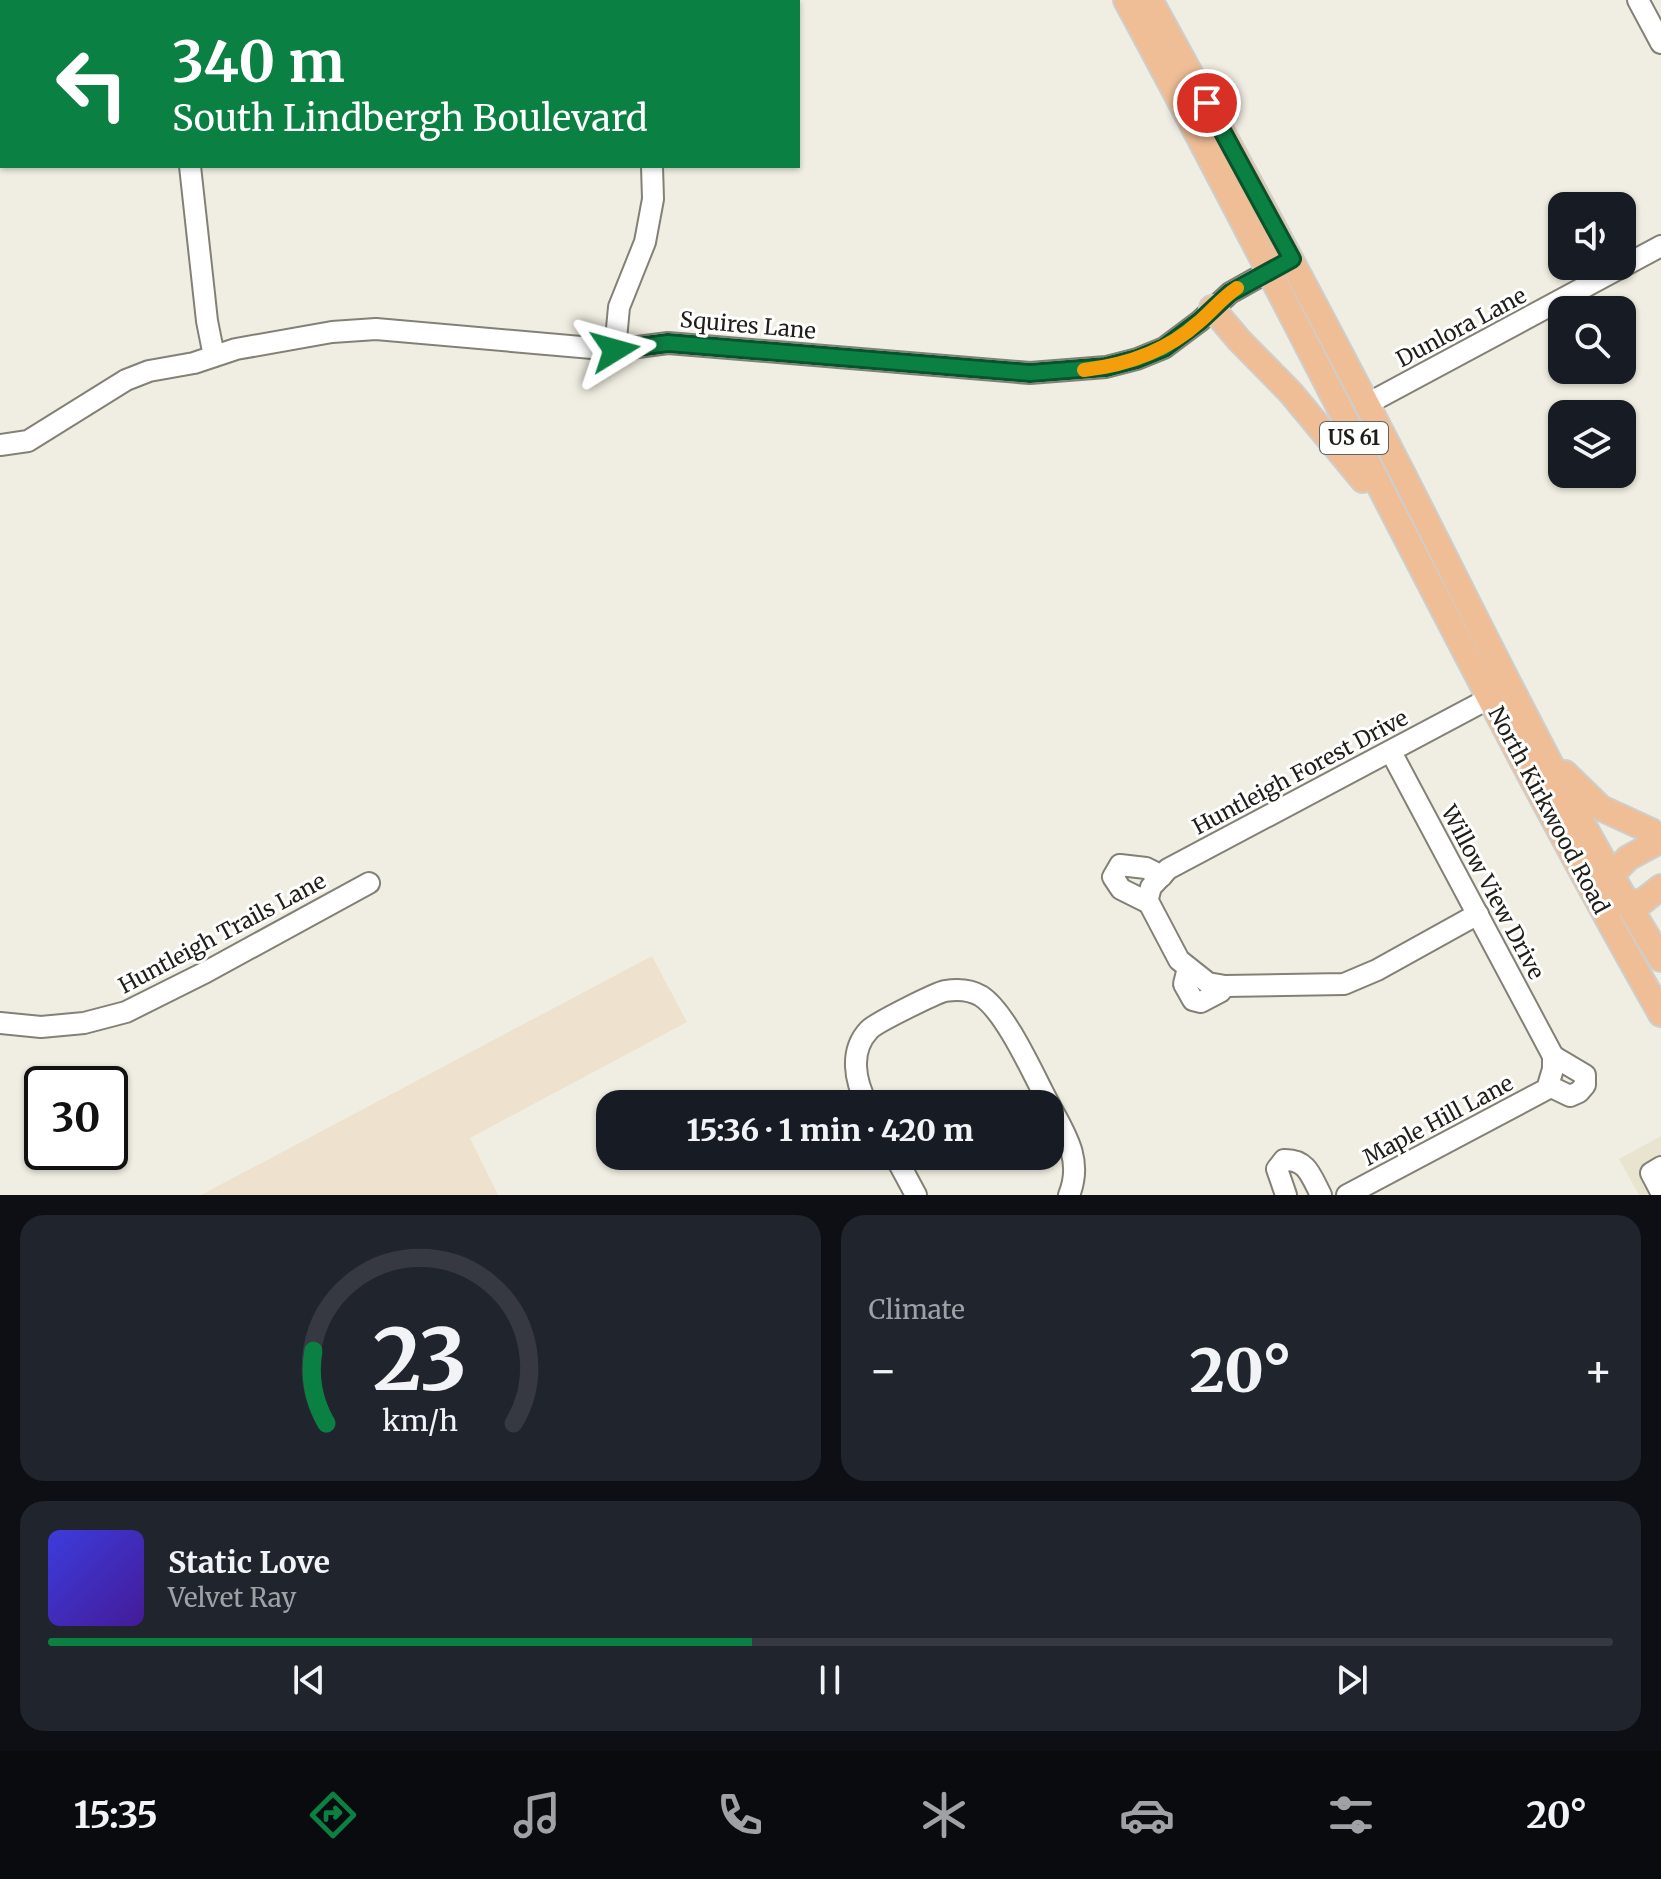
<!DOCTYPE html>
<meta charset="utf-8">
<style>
body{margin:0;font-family:Merriweather,serif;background:#20242c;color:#f1f3f6;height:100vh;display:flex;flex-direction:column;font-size:30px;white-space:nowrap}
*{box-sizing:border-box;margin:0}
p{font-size:26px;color:#9ea1a6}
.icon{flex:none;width:44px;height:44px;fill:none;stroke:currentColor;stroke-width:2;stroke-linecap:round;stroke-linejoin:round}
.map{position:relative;height:1195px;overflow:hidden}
.sheet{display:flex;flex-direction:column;gap:20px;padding:20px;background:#0d0f14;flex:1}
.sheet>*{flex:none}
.hud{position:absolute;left:0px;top:0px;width:800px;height:168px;box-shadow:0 2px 6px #0004;background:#0b8043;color:#fff;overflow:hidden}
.fabs{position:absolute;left:1548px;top:192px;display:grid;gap:16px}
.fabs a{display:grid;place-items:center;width:88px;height:88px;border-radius:16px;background:#171b24;box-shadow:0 2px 6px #0004;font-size:40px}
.speed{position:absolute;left:24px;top:1066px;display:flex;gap:16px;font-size:40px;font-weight:700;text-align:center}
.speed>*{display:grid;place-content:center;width:104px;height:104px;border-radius:50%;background:#171b24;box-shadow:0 2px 6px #0004;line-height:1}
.speed .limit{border:4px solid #111;border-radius:12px;background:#fff;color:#111}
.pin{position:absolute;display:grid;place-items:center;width:68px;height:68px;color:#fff;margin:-34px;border:4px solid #fff;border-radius:50%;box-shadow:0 2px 8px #0007}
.me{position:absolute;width:88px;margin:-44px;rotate:82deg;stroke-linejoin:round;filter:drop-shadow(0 0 6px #0008)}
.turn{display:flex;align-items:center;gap:28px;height:168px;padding:0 40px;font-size:36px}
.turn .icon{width:104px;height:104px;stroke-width:2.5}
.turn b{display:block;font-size:56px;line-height:68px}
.big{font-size:60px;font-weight:800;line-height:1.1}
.sheet .widget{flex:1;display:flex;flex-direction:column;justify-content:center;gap:12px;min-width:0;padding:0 28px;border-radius:24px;background:#20242c}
.sheet .dial{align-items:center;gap:0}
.dial svg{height:208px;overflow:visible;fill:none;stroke:#363941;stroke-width:7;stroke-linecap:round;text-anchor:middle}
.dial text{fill:#f1f3f6;stroke:none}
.song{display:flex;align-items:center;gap:24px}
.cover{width:96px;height:96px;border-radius:12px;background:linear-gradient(135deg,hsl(240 70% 55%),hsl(260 70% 35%))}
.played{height:8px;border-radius:4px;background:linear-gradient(90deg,#0b8043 45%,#363941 45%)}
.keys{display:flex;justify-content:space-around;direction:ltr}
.heat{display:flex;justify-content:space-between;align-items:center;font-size:44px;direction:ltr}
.sheet .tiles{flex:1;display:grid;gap:20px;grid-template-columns:1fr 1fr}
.widget:last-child{grid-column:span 2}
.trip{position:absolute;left:596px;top:1090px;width:468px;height:80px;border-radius:24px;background:#171b24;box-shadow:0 2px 6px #0004;font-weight:800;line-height:80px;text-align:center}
.tabs{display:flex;height:128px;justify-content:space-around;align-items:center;background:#090b0e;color:#9ea1a6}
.tabs .icon{width:56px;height:56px}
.tabs .selected{color:#0b8043}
.tabs b{font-size:36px;color:#f1f3f6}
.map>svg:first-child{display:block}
.built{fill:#e8e4d0}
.education{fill:#eee2ce}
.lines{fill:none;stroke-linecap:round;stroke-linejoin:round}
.minor-casing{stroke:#838176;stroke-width:24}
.major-casing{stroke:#cececc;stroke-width:28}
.minor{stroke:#fff;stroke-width:20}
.major{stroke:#efbe97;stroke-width:24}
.route-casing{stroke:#07532c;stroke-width:20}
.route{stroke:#0b8043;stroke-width:14}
.slow{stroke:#f59e0b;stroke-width:14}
.labels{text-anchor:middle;stroke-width:6;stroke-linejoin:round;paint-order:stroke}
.shield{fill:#fff;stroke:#62625e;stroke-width:2}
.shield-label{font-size:20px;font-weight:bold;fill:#1f1e19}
.street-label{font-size:22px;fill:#1f1e19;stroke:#fff}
</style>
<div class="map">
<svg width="1661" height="1195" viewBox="0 0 1661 1195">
<rect width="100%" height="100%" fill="#f0eee2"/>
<!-- built -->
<polygon class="built" points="1661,1136 1661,1195 1639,1195 1619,1159"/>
<!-- education -->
<polygon class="education" points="652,956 687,1022 470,1138 498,1195 201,1195"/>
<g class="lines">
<defs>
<g id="minor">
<polyline points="1638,0 1661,43"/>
<polyline points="745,2 750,0"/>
<polyline points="190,166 207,321 214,356"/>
<polyline points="615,350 619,307 645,242 653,199 652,166"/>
<polyline points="1367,404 1661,246"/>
<polyline points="0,445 28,441 126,380 149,371 194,363 236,349 332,332 376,329 615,350 668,343 1030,373 1106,367 1137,359 1164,348 1200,321 1230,293 1282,264"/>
<polyline points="1162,876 1146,868 1120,865 1113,877 1121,889 1149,903 1179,960 1208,983 1225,986 1344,984 1377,970 1478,914"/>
<polyline points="1147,902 1151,887 1168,869 1488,699"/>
<polyline points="1188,968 1184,984 1193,1000 1201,1002 1220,992 1225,986"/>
<polyline points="0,1023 41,1027 84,1023 126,1012 206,972 369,883"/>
<polyline points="1549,1086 1570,1096 1579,1092 1585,1085 1585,1075 1553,1056"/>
<path d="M867,1104C855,1081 849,1051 869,1030C875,1023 936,993 945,991C957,989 971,990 981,996C1006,1012 1034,1076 1049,1104"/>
<path d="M1050,1106C1066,1135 1083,1161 1069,1195"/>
<polyline points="895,1156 916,1195"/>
<polyline points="1661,1167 1651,1173 1661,1192"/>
<path d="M1286,1195L1277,1169L1284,1160C1307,1159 1311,1176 1321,1195"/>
<polyline points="1347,1195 1547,1089 1553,1069 1553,1056 1391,752"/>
</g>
<g id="major">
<path d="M1126,0C1308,336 1472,681 1661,1014"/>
<path d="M1150,0C1239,162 1327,325 1411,490C1491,648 1568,808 1661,959"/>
<polyline points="1212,308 1239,340 1291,393 1363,480"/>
<polyline points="1565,773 1601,808 1651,831 1661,839"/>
<polyline points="1603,884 1628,858 1661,840"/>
<polyline points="1616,902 1642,902 1661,887"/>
</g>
</defs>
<!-- minor casing -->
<use href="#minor" class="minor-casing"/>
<!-- major casing -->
<use href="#major" class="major-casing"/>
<!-- minor -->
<use href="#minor" class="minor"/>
<!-- major -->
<use href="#major" class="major"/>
</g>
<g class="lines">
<defs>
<polyline id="route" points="615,350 668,343 1030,373 1106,367 1137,359 1164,348 1200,321 1230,293 1292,259 1207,103"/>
</defs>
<!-- route casing -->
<use href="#route" class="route-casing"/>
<!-- route -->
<use href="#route" class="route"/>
<!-- slow -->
<path class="slow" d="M1084,370C1127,365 1166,352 1199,322C1212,311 1222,298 1237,288"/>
</g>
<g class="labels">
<!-- shield labels -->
<rect class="shield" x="1320" y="422" width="68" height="32" rx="6"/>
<g class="shield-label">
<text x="1354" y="445">US 61</text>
</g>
<!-- street labels -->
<g class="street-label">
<text transform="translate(748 325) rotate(5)" y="8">Squires Lane</text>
<text transform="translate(1461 327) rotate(-28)" y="8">Dunlora Lane</text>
<text transform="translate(1300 772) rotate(-28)" y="8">Huntleigh Forest Drive</text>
<text transform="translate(1549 810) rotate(62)" y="8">North Kirkwood Road</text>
<text transform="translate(1493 892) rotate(62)" y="8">Willow View Drive</text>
<text transform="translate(222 933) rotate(-28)" y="8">Huntleigh Trails Lane</text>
<text transform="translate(1438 1120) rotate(-28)" y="8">Maple Hill Lane</text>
</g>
</g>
</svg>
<div class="fabs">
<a><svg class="icon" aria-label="sound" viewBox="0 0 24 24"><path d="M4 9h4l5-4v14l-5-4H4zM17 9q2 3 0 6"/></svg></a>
<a><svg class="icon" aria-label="search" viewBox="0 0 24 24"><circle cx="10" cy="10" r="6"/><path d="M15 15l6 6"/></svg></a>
<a><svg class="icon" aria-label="layers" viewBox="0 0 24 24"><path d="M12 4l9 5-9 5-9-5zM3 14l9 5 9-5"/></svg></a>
</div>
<div class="speed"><div class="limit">30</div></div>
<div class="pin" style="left:1207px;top:103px;background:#d93025"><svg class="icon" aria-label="arrive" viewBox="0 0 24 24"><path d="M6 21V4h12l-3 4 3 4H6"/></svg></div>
<svg class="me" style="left:615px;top:350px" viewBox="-20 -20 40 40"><path d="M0-17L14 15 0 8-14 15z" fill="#0b8043" stroke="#fff" stroke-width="4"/></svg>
<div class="trip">15:36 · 1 min · 420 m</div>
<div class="hud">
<div class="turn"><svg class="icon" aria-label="left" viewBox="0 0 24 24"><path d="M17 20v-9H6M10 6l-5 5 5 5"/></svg><div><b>340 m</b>South Lindbergh Boulevard</div></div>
</div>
</div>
<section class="sheet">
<div class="tiles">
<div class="widget dial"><svg viewBox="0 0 100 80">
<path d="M14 69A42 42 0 1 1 86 69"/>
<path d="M14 69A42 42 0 0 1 9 41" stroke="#0b8043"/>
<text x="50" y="56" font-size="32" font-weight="700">23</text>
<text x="50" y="72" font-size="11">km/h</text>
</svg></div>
<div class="widget"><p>Climate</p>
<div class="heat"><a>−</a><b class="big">20°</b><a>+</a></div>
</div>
<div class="widget">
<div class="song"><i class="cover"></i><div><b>Static Love</b><p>Velvet Ray</p></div></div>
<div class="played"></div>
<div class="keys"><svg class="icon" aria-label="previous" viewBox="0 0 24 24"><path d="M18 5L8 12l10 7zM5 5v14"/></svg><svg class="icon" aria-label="pause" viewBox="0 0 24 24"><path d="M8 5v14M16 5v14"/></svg><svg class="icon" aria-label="next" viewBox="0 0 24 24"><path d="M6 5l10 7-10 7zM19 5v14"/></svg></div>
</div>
</div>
</section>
<nav class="tabs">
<b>15:35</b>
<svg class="icon selected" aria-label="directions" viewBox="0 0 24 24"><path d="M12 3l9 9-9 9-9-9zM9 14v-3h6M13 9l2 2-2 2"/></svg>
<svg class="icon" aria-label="music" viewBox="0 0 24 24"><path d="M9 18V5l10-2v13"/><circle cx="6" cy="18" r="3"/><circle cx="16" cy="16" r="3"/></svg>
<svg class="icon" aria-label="phone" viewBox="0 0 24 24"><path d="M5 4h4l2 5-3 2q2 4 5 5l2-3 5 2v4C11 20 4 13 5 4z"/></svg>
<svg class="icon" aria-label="climate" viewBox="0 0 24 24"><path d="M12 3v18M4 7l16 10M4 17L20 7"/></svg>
<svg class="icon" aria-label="car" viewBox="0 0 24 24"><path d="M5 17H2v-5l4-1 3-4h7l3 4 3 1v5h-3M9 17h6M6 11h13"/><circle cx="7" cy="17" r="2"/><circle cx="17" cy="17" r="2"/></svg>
<svg class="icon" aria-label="filters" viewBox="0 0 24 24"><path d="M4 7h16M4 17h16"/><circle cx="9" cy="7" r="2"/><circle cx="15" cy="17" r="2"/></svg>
<b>20°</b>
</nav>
